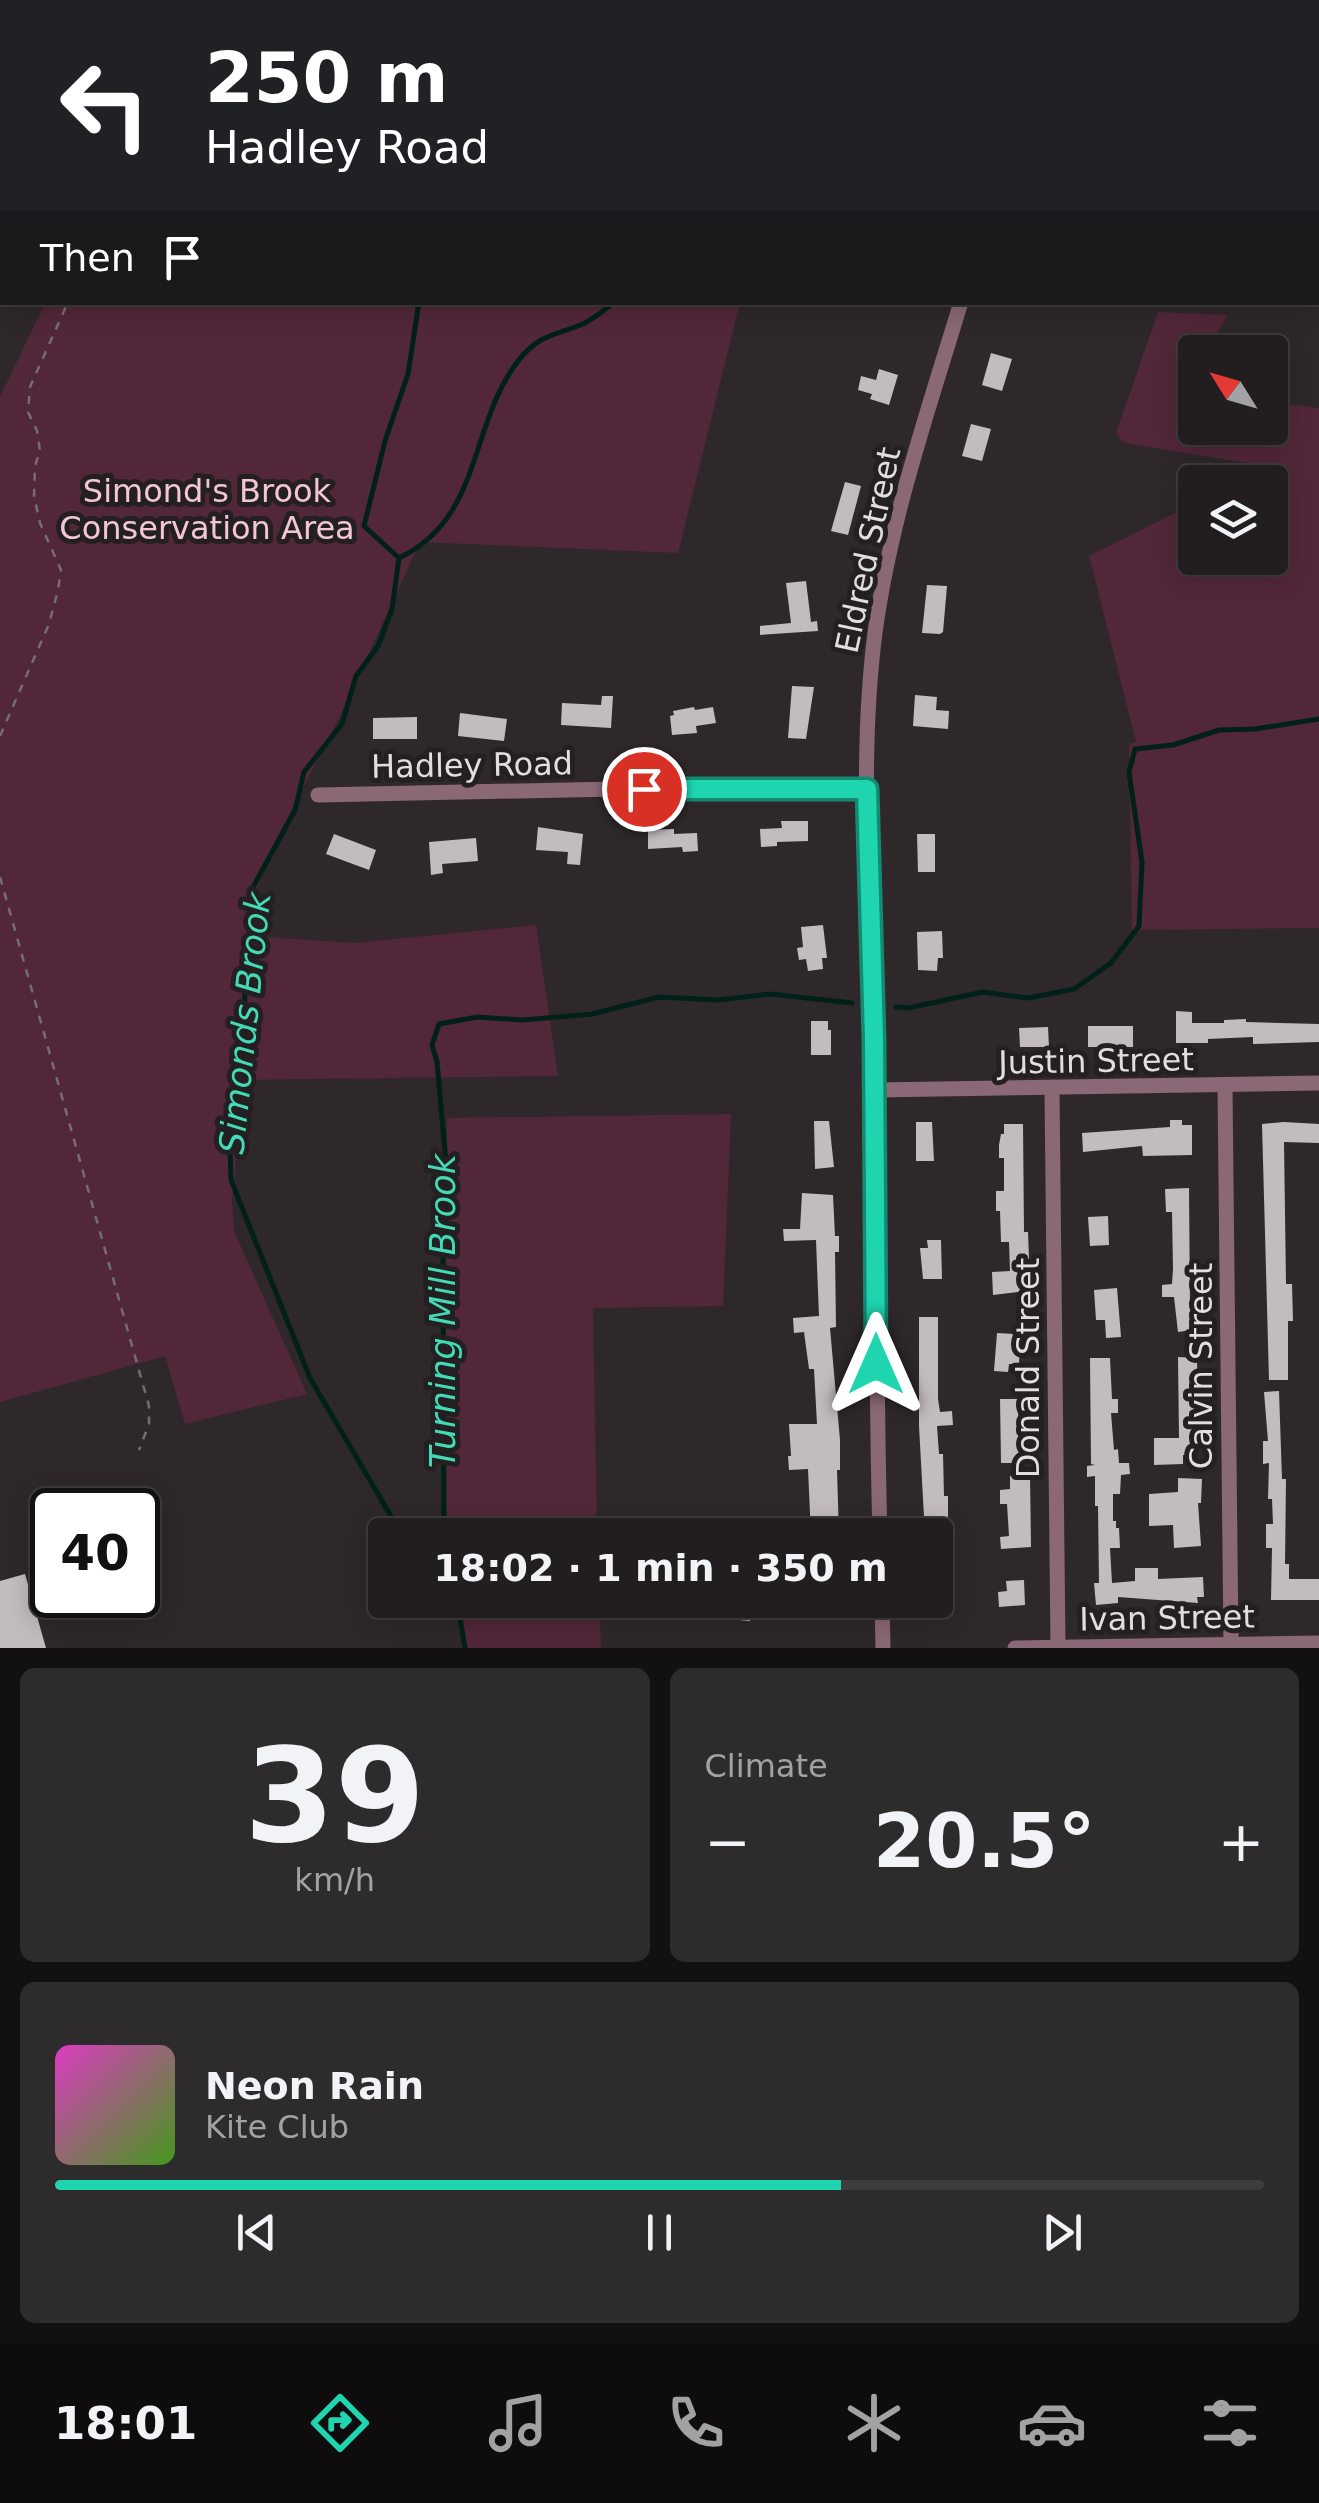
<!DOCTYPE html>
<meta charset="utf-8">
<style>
body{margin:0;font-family:"DejaVu Sans",sans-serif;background:#2e2b2d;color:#f1f3f6;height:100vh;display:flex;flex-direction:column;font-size:38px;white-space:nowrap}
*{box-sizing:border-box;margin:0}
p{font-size:32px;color:#a2a2a5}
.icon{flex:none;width:55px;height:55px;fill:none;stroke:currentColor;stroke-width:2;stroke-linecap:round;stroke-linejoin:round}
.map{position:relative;height:1648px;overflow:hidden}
.side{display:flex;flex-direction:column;gap:20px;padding:20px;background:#131012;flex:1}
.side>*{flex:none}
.hud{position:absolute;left:0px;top:0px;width:1320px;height:305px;box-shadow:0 5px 25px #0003,0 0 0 2px #3f3c3e;background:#202124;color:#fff;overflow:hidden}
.needle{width:65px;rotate:307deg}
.buttons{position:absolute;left:1178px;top:335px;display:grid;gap:20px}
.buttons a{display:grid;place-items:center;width:110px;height:110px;border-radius:10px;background:#221e20;box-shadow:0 5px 25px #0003,0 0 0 2px #3f3c3e;font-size:50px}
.speed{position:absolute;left:30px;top:1488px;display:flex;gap:20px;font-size:50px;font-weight:700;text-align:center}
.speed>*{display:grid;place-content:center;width:130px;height:130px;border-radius:50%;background:#221e20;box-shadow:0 5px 25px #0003,0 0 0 2px #3f3c3e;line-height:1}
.speed .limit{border:5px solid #111;border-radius:15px;background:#fff;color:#111}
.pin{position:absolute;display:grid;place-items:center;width:85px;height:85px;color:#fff;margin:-42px;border:5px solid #fff;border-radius:50%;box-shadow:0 2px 10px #0007}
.me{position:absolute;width:110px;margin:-55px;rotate:0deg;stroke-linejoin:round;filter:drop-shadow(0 0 8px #0008)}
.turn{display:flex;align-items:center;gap:35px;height:210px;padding:0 40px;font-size:45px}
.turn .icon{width:130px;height:130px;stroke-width:2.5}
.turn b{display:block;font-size:70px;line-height:85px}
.then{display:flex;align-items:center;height:95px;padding:0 40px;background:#0003;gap:20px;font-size:38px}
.big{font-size:75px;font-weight:800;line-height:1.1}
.side .widget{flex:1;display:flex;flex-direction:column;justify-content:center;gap:15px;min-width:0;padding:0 35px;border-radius:15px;background:#2e2b2d}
.side .dial{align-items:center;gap:0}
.dial b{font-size:130px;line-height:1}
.song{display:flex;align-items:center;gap:30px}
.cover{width:120px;height:120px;border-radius:15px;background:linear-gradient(135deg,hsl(310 70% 55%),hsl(100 70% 35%))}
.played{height:10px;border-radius:5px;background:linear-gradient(90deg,#1fd5b0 65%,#3f3c3e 65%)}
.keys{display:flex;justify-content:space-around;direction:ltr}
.heat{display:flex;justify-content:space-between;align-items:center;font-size:55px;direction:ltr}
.side .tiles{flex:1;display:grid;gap:20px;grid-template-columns:1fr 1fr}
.widget:last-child{grid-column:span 2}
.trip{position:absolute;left:368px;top:1518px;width:585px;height:100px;border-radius:10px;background:#221e20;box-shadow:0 5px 25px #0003,0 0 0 2px #3f3c3e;font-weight:800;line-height:100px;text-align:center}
.menu{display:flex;height:160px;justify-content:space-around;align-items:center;background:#0e0c0d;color:#a2a2a5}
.menu .icon{width:70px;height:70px}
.menu .selected{color:#1fd5b0}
.menu b{font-size:45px;color:#f1f3f6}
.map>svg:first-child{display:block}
.green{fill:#52273a}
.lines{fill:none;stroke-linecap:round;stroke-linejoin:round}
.stream{stroke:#002019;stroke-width:5}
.building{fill:#c3bcbf}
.path{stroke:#736e70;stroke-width:2.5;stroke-dasharray:8 8;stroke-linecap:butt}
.minor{stroke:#8a6875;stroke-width:15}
.major{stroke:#eba5c1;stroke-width:20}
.route-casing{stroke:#148a72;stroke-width:25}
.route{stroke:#1fd5b0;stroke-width:18}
.labels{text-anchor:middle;stroke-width:10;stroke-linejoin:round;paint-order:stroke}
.park-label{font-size:32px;fill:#f2c6d6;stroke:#241f21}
.street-label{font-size:32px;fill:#e1dedf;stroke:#241f21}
.water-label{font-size:35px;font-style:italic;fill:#43dab7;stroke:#241f21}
</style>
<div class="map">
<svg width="1319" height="1648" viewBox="0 0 1319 1648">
<rect width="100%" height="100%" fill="#2e282a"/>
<!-- green -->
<g class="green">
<polygon points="0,0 523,0 525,2 2,3"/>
<polygon points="45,303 740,303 678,553 420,542 340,716 292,809 245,915 250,936 354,943 536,925 558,1076 243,1080 232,1203 234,1231 307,1394 185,1424 165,1356 0,1402 0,397"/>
<polygon points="1158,312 1227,315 1209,352 1195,352 1195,381 1190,392 1195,394 1195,428 1270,428 1270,402 1319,408 1319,928 1132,930 1129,744 1136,742 1089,556 1195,503 1195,558 1270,558 1270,482 1234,482 1265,466 1124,443 1116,433"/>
<polygon points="731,1114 723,1306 593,1308 597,1535 445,1535 447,1118"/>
<polygon points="456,1600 599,1600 601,1648 463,1648"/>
</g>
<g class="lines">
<!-- stream -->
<g class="stream">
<polyline points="803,0 803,2"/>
<polyline points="0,41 2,42"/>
<polyline points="399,558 364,526 385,441 408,374 419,302"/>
<polyline points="896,1007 908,1008 983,992 1028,998 1074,989 1111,963 1139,926 1142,862 1129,772 1135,749 1173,745 1219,730 1255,729 1319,719"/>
<path d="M402,1535L310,1378L231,1180L230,1147L244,1106L245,973L251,949L252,889L295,810L304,772L342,724L356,676L378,646L392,609L399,558C483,518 468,426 518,361C539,334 556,335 583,324C594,319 605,309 615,302"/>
<polyline points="444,1535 443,1248 448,1185 437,1062 432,1045 439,1024 477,1017 523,1020 592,1014 659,997 719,1000 770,994 852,1003"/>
<polyline points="457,1600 465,1648"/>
</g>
</g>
<!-- building -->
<g class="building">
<polygon points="991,353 1012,359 1002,391 982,385"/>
<polygon points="879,369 898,375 889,405 870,399 872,394 858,390 861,376 876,380"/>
<polygon points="971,424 991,429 982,461 962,456"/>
<polygon points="845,482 861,486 848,535 831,531"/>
<polygon points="806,581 811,622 817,621 818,631 760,635 760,626 791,623 786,583"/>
<polygon points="927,585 947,586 943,632 940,634 922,633"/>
<polygon points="792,686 814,687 806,739 788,738"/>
<polygon points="915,695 937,697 936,710 949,711 948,729 913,726"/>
<polygon points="602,696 613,696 611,728 561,725 562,703 601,705"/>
<polygon points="694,707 695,710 713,707 716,723 696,726 697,733 672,735 670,716 674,715 673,711"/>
<polygon points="460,713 507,719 504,741 458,736"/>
<polygon points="417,717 417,739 373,739 373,718"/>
<polygon points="781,821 808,821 808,841 777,842 777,846 761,847 760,829 782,828"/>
<polygon points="538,827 583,834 580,865 567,864 568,852 536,850"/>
<polygon points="674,829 674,834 697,833 698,851 683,852 682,847 648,849 648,830"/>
<polygon points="334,834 376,850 369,870 326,854"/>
<polygon points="917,834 935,834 935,872 918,872"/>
<polygon points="476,838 478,861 442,864 443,873 431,875 429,842"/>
<polygon points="823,925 827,958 822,958 823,969 808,971 806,959 799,960 797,948 803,947 801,927"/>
<polygon points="942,931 943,958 938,958 937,971 918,970 917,932"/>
<polygon points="1176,1011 1192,1012 1192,1023 1224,1023 1224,1020 1246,1019 1246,1022 1319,1024 1319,1042 1253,1044 1253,1037 1208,1039 1208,1043 1176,1043"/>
<polygon points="811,1021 828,1021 828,1030 831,1030 831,1055 811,1055"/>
<rect x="1088" y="1026" width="45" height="21"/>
<polygon points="1048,1027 1049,1047 1020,1047 1019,1028"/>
<polygon points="1170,1120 1182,1120 1182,1125 1192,1125 1192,1155 1143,1156 1142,1146 1083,1152 1082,1133 1170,1127"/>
<polygon points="814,1121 829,1121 834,1167 815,1169"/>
<polygon points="916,1122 932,1122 934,1161 916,1161"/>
<polygon points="1284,1122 1319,1124 1319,1143 1284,1142 1286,1284 1292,1284 1293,1321 1288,1321 1288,1380 1269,1380 1262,1124"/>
<polygon points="1004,1124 1023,1124 1024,1232 1028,1232 1029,1259 1026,1259 1026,1291 993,1295 992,1272 1010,1271 1009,1242 1001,1242 1000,1211 996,1211 996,1191 1004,1191 1004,1158 999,1158 999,1145 1001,1134 1004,1134"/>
<polygon points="1189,1188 1190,1309 1195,1308 1198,1329 1178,1332 1174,1297 1162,1297 1162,1285 1172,1284 1173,1269 1172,1212 1166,1212 1165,1189"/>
<polygon points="802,1193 833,1195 835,1236 839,1236 839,1252 835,1252 836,1327 830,1328 840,1440 840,1470 837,1470 839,1535 811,1535 808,1469 789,1470 788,1456 791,1456 789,1424 817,1424 814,1369 809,1369 804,1332 794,1333 793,1318 819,1316 816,1240 784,1241 783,1229 800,1229"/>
<polygon points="1108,1216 1109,1245 1090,1246 1088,1217"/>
<polygon points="927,1240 941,1240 942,1279 923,1279 920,1248 928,1248"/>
<polygon points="1117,1288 1121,1337 1106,1338 1105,1320 1096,1320 1094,1290"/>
<polygon points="919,1317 938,1317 938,1399 940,1412 952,1411 953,1425 937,1426 939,1454 943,1454 944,1496 948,1496 948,1551 935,1552 935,1535 925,1535 919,1426"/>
<polygon points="997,1333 1015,1334 1015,1343 1020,1343 1019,1364 1009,1364 1008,1372 994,1371"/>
<polygon points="1178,1357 1197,1358 1198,1421 1192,1421 1192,1455 1183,1455 1183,1464 1154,1465 1154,1438 1179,1438"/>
<polygon points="1090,1358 1110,1358 1112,1399 1118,1399 1118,1413 1111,1413 1114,1450 1118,1449 1119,1463 1129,1463 1130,1474 1121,1475 1120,1494 1113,1494 1113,1521 1116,1521 1116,1528 1119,1528 1120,1548 1110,1548 1112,1583 1135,1581 1135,1568 1158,1568 1158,1579 1203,1577 1204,1597 1197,1597 1198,1603 1118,1597 1118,1603 1096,1605 1094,1583 1099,1583 1098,1506 1095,1506 1095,1476 1087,1477 1087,1466 1095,1465 1091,1464"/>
<polygon points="1279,1391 1282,1479 1286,1479 1285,1564 1289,1564 1289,1579 1319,1579 1319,1600 1271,1600 1272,1548 1266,1548 1266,1524 1273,1524 1272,1499 1268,1499 1269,1463 1263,1464 1263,1441 1268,1441 1264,1392"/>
<polygon points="1000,1399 1018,1399 1019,1463 1001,1463"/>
<polygon points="1010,1476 1030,1476 1031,1547 1001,1549 1000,1537 1009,1536 1007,1504 1000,1504 1000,1490 1010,1489"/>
<polygon points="1178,1478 1202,1479 1201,1503 1198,1503 1201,1546 1174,1548 1173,1525 1149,1526 1149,1494 1178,1492"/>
<polygon points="25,1574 46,1648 0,1648 0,1581"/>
<polygon points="946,1574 948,1614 926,1615 926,1600 935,1600 935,1575"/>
<polygon points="1024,1580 1025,1605 999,1607 998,1592 1007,1591 1006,1581"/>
<polygon points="752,1603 750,1621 717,1618 716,1605"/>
</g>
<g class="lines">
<!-- path -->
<g class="path">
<polyline points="140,2 140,0"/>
<polyline points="190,2 191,0"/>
<polyline points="819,2 820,0"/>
<polyline points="0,100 2,101"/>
<polyline points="0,736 49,624 58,590 61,570 40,523 34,496 35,466 40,451 37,431 28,412 30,387 68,302"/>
<polyline points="0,877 149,1406 149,1424 139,1450"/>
</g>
<!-- minor -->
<g class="minor">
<polyline points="318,795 713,787 867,789"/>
<polyline points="1225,1087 1231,1644"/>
<polyline points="875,1090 1319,1083"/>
<polyline points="1052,1090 1058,1647"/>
<path d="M880,1535C875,1368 878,1201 874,1034C871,901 858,765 875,633C890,520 928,411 961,302"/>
<polyline points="882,1600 883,1648"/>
<polyline points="1015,1648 1319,1643"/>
</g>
<!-- major -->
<g class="major">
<polyline points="654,0 656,2"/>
<polyline points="1318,175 1319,175"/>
</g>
</g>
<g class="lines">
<defs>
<polyline id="route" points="644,789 867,789 874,1039 876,1364"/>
</defs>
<!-- route casing -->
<use href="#route" class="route-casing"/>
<!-- route -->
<use href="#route" class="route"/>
</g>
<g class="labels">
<!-- park labels -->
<g class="park-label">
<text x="207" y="502">Simond's Brook<tspan x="207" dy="37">Conservation Area</tspan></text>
</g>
<!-- street labels -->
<g class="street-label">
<text transform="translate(868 550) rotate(-78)" y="11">Eldred Street</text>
<text transform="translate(472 765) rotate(-1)" y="11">Hadley Road</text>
<text transform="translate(1096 1061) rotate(-1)" y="11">Justin Street</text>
<text transform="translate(1201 1366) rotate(-90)" y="11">Calvin Street</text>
<text transform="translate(1028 1368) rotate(-90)" y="11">Donald Street</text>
<text transform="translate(1167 1618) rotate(-1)" y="11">Ivan Street</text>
</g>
<!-- water labels -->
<g class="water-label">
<text transform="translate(245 1023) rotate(-84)" y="12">Simonds Brook</text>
<text transform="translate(443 1311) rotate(-90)" y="12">Turning Mill Brook</text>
</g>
</g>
</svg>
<div class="buttons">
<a><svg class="needle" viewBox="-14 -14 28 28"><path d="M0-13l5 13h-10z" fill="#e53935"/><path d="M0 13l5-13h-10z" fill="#a2a2a5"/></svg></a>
<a><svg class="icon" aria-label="layers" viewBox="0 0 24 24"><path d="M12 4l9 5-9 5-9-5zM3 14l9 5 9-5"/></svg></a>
</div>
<div class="speed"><div class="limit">40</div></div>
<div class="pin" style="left:644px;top:789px;background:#d93025"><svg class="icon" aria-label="arrive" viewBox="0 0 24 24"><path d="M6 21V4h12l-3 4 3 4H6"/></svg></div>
<svg class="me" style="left:876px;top:1364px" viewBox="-20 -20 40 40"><path d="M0-17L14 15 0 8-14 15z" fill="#1fd5b0" stroke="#fff" stroke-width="4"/></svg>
<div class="trip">18:02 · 1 min · 350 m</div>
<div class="hud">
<div class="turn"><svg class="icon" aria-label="left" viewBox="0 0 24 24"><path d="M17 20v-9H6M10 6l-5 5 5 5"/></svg><div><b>250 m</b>Hadley Road</div></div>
<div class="then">Then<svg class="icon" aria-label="arrive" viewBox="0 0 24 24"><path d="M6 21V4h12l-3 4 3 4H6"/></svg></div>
</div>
</div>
<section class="side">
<div class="tiles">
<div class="widget dial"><b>39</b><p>km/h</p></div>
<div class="widget"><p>Climate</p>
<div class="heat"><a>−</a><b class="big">20.5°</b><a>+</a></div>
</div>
<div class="widget">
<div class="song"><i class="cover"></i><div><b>Neon Rain</b><p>Kite Club</p></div></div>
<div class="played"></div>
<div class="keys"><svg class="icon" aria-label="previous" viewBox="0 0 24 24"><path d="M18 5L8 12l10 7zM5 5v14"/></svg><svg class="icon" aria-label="pause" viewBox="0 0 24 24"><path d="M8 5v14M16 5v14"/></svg><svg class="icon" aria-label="next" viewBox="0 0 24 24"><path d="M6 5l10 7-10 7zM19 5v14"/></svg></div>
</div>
</div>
</section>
<nav class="menu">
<b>18:01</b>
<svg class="icon selected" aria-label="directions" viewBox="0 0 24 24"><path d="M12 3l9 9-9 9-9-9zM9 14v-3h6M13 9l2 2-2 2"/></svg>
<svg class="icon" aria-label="music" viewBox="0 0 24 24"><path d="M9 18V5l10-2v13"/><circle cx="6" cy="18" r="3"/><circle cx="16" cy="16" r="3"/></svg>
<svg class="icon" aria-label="phone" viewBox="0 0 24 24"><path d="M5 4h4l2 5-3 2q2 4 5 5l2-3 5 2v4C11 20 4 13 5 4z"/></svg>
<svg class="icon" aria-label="climate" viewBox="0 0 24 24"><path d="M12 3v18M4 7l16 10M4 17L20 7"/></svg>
<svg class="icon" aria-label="car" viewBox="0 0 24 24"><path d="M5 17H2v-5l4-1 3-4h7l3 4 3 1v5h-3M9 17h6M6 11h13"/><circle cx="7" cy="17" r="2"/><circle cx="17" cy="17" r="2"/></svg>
<svg class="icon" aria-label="filters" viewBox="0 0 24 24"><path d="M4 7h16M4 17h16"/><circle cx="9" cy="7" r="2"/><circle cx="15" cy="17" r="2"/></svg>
</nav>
